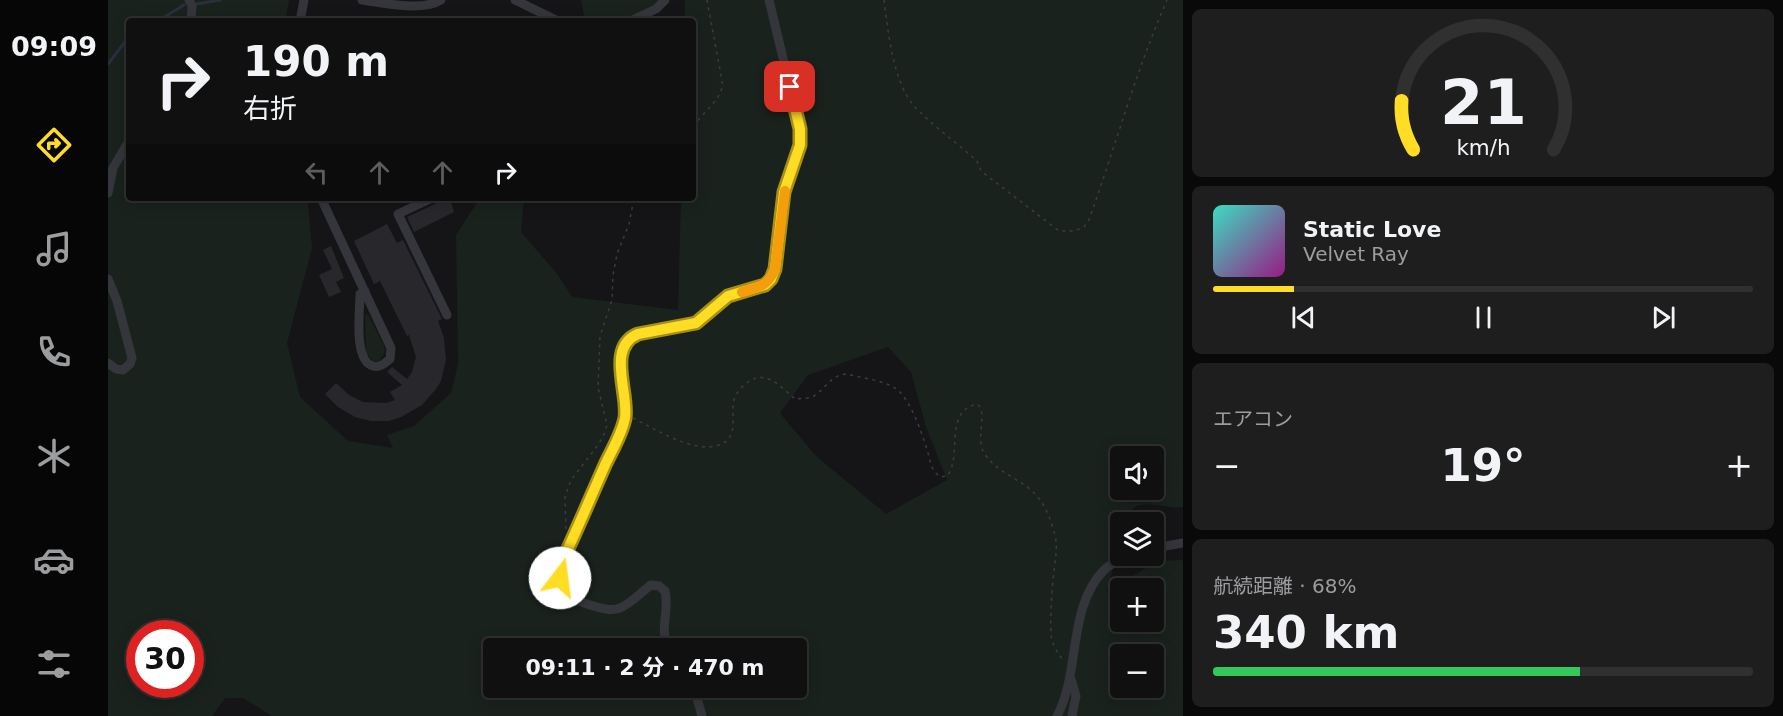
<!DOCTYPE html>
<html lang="ja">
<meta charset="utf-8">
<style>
body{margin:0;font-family:"DejaVu Sans","Noto Sans JP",sans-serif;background:#1e1e1f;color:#f1f3f6;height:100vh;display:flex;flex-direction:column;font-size:22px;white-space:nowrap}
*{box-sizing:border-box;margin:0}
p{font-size:20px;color:#9c9d9f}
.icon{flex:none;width:33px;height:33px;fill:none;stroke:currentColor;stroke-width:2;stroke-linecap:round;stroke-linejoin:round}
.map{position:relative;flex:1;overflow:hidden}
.sheet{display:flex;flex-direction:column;gap:9px;padding:9px;background:#090909;width:600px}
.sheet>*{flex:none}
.guide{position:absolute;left:18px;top:18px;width:570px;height:183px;border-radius:6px;box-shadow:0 3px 15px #0003,0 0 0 2px #303031;background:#101011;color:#f1f3f6;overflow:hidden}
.controls{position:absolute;left:1002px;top:446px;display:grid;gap:12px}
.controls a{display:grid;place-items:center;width:54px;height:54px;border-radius:6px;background:#101011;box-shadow:0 3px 15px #0003,0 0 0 2px #303031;font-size:30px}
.speed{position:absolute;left:18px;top:620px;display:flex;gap:12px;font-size:30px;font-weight:700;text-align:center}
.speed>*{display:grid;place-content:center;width:78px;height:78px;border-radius:50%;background:#101011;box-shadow:0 3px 15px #0003,0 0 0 2px #303031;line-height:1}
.speed .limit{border:9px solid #d22;background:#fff;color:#111}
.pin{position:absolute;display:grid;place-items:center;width:51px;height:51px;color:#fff;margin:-26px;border-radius:12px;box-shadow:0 3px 9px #0006}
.me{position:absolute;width:66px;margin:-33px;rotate:15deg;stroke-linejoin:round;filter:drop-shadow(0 0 4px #0008)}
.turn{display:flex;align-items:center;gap:21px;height:126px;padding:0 18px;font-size:27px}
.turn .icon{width:78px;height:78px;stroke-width:2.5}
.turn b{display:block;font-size:42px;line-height:51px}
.lanes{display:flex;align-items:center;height:57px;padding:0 18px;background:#0003;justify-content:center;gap:30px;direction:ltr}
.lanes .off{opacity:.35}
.big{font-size:45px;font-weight:700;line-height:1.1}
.sheet .widget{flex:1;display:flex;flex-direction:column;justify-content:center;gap:9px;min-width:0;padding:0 21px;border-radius:9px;background:#1e1e1f}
.sheet .dial{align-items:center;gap:0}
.dial svg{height:156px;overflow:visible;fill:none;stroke:#303031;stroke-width:7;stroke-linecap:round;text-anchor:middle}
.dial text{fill:#f1f3f6;stroke:none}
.song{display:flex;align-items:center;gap:18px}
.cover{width:72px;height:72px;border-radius:9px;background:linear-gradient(135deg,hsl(170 70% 55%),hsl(310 70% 35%))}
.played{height:6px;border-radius:3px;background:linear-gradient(90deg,#ffdd24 15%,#303031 15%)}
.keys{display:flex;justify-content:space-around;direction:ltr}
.heat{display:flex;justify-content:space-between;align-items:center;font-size:33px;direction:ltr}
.charge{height:9px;border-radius:4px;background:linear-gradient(90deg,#34c759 68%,#303031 0)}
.trip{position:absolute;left:375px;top:638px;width:324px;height:60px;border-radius:6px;background:#101011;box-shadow:0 3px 15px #0003,0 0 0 2px #303031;font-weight:700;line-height:60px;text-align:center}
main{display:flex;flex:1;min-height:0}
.tab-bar{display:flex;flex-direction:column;width:108px;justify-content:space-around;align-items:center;background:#060607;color:#9c9d9f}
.tab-bar .icon{width:42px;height:42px}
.tab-bar .selected{color:#ffdd24}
.tab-bar b{font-size:27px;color:#f1f3f6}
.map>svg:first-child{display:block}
.green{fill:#1a221d;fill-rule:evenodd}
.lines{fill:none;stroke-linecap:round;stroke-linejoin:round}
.stream{stroke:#29303c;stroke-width:3}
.building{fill:#28272b}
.path{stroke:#3b3c43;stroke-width:1.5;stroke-dasharray:3 4.5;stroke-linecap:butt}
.minor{stroke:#35353c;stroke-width:9}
.route-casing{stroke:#a69017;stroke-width:15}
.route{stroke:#ffdd24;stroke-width:10}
.slow{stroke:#f59e0b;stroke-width:10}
</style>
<main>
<nav class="tab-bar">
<b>09:09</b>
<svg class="icon selected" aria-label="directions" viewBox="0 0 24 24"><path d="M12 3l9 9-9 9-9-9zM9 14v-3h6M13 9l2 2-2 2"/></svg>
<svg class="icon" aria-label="music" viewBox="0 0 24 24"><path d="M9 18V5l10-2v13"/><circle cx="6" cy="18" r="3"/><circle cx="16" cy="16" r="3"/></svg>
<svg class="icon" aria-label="phone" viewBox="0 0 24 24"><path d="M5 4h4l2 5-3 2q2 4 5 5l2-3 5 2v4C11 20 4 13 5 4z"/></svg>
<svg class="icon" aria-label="climate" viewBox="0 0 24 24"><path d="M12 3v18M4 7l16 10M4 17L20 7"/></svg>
<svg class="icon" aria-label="car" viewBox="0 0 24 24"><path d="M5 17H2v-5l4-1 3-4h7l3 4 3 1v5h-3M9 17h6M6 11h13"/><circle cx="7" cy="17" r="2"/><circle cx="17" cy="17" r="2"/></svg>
<svg class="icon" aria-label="filters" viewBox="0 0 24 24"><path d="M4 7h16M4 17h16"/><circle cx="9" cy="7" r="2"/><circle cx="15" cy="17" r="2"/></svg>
</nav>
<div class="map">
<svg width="1075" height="716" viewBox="0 0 1075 716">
<rect width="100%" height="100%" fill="#151517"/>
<!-- green -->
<g class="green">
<path d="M0,0H181L177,21H21V198H197L200,204L204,248L179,343L192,397L240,441L285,448L279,435L306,426L343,393L350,364L348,235L372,198H416L413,232L450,275L464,297L570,310L573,198H585V21H577V0H1075V507C1053,510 1025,492 1017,522H1012V540L999,592L1049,561L1075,560V716H164L135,698H117L104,716H0ZM780,347L803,372L818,427L839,480L778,514L708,456L672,413L700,375ZM1012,456H1046V489H1012ZM1012,588H1046V621H1012ZM32,633H82V684H32ZM386,648H688V687H386ZM1012,654H1046V687H1012Z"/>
<polygon points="473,0 560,0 510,21 477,21"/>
<polygon points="260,314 277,348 276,354 271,361 265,361 258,353 257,315"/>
</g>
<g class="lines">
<!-- stream -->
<g class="stream">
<polyline points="89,4 112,0"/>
<polyline points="50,21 76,5"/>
<polyline points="0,64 16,43 21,39"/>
</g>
</g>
<!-- building -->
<g class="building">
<polygon points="333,198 342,198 346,212 306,232 299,217 327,204"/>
<polygon points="279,224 289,243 295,240 334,319 330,321 336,338 338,360 333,381 328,389 314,405 293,417 281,421 263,421 247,417 230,407 217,394 228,383 241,395 255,402 278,403 287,400 282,392 294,385 279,372 284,367 299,379 304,372 308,357 301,335 299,336 272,281 266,284 246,241"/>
<polygon points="223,246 236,278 228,282 233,292 221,297 211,275 224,269 215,250"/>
</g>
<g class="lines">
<!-- path -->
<g class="path">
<path d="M776,0C780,31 785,82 806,106C825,126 849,143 869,161L873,171L951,231H966L976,227L981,220C1007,147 1028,71 1059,0"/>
<polyline points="585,126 609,99 615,86 599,0"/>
<path d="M525,418C547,429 586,454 611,445C632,438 622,416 626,400C628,393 634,386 640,382C658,369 673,387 687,399C693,398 701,399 706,396C718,388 723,375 738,374C754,378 774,380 787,388C802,398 814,433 819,450C823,461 822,471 833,477L839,476C855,457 835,411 869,404C880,411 868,437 875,451C886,472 912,478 927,494C938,505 943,521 947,535C950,548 947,559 946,572C944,584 941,630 944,640C946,647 950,654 955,660"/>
<polyline points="458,529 457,497 463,480 487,449 495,437 499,425 490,387 492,336 504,300 505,275 509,254 521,224 526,198"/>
</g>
<!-- minor -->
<g class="minor">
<polyline points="81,0 84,6 83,21"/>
<path d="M254,0C276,3 314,12 333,0"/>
<polyline points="407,0 450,21"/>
<polyline points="192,21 196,0"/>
<polyline points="522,21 548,9 557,0"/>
<polyline points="0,193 5,168 21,141"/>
<path d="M213,198L283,348L282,359C277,363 272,368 265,366C245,360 252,311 252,294L257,291"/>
<polyline points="324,198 290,214 339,315"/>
<polyline points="0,279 9,301 24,358 22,364 15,370 8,369 0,363"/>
<polyline points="1046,548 1075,543"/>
<path d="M560,648C551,627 562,611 557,591L551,586L543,585C533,592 524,603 512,608C504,611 497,609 489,607C465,601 452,594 452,566L516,422L517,414C516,390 503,345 530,334L588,323L620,296L657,285L663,279L667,269L676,192L692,145V129L661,0"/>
<polyline points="963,679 968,696 964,716"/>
<polyline points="586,687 594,716"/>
<path d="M949,716C973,671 959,608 996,570C1002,564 1012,560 1020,555"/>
</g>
</g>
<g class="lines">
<defs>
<path id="route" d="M452,578V566C468,532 482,499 497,465C504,450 514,434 517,418C521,393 498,347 530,334L588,323L620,296L657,285L663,279L667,269L676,192L692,145V129L682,87"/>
</defs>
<!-- route casing -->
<use href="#route" class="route-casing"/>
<!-- route -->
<use href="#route" class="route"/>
<!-- slow -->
<path class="slow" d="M634,292C651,287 659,287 667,269L677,191"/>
</g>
</svg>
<div class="controls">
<a><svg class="icon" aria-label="sound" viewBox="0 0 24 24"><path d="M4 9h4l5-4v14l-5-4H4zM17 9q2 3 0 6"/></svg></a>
<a><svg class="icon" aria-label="layers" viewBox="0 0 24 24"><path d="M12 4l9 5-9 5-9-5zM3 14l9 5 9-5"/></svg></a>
<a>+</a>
<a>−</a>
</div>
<div class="speed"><div class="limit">30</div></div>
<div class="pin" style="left:682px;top:87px;background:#d93025"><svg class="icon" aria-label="arrive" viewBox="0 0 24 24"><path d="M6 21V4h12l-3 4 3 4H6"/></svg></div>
<svg class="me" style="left:452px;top:578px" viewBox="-20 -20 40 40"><circle r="19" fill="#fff"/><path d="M0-13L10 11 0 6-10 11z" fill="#ffdd24"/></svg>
<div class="trip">09:11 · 2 分 · 470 m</div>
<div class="guide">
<div class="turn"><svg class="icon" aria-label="right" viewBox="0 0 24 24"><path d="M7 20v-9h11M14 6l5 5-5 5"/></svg><div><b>190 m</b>右折</div></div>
<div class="lanes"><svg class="icon off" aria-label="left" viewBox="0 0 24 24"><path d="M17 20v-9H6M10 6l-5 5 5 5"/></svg><svg class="icon off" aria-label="ahead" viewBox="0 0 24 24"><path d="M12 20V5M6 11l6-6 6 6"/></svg><svg class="icon off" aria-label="ahead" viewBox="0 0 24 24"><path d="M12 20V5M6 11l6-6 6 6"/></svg><svg class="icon" aria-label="right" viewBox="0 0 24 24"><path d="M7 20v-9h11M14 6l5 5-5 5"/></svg></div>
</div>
</div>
<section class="sheet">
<div class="widget dial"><svg viewBox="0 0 100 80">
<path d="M14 69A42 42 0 1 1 86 69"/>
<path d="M14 69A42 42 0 0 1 8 44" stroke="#ffdd24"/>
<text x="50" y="56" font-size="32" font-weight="700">21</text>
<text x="50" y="72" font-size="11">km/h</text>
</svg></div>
<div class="widget">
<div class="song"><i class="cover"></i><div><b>Static Love</b><p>Velvet Ray</p></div></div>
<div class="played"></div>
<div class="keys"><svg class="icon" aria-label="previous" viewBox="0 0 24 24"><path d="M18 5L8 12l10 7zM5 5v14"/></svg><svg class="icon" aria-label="pause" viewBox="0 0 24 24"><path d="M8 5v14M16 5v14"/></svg><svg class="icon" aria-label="next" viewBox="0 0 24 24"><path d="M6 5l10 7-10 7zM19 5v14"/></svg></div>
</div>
<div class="widget"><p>エアコン</p>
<div class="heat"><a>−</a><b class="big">19°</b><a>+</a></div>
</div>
<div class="widget"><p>航続距離 · 68%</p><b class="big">340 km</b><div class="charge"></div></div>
</section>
</main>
